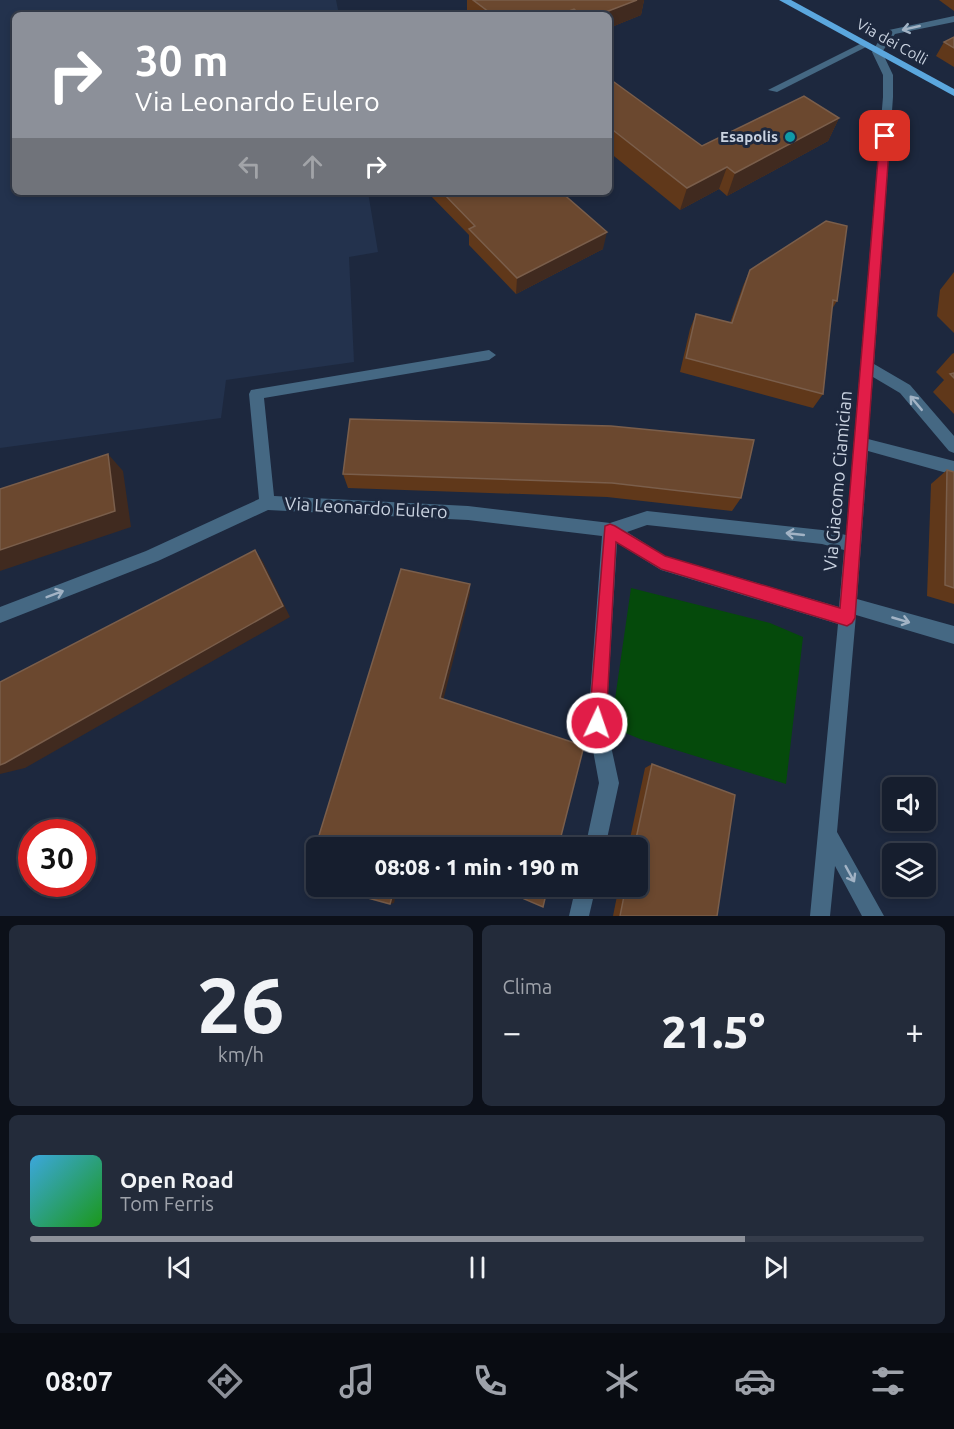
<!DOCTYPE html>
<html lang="it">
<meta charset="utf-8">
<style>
body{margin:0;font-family:Ubuntu,sans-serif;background:#232b3a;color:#f1f3f6;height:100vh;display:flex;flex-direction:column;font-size:22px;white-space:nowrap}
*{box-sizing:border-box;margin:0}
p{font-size:20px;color:#9ea2aa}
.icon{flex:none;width:33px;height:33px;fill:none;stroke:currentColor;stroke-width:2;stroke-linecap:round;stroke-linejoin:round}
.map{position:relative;height:916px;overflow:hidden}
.details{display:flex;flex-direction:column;gap:9px;padding:9px;background:#0c1019;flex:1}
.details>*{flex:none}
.top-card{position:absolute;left:12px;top:12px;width:600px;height:183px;border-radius:9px;box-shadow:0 3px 9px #0003,0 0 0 2px #353c4a;background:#8c9099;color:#fff;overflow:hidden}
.controls{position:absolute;left:882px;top:777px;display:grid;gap:12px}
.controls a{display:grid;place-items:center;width:54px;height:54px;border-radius:9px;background:#161e2e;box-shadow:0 3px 9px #0003,0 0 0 2px #353c4a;font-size:30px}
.speed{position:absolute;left:18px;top:819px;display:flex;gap:12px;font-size:30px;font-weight:700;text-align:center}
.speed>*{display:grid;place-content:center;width:78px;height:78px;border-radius:50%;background:#161e2e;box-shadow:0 3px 9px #0003,0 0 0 2px #353c4a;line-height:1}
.speed .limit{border:9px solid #d22;background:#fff;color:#111}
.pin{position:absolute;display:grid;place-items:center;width:51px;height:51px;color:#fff;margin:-26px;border-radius:12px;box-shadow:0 3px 9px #0006}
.me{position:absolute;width:66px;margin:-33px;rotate:3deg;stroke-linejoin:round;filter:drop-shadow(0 0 4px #0008)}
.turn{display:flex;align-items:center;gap:21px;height:126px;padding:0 24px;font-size:27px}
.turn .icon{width:78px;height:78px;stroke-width:2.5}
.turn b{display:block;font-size:42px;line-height:51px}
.lanes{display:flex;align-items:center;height:57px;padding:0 24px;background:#0003;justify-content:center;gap:30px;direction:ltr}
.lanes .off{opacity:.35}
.big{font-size:45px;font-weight:800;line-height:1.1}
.details .card{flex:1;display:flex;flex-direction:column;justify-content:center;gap:9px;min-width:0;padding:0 21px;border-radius:9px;background:#232b3a}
.details .dial{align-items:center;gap:0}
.dial b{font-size:78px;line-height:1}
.song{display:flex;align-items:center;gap:18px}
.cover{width:72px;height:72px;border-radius:9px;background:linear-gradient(135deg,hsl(200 70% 55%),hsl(120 70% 35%))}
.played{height:6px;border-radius:3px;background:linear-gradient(90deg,#8c9099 80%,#353c4a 80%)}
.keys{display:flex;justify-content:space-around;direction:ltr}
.heat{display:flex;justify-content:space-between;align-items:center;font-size:33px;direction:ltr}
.details .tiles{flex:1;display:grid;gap:9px;grid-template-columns:1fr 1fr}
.card:last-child{grid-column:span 2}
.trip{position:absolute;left:306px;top:837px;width:342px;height:60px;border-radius:9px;background:#161e2e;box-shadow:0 3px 9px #0003,0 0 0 2px #353c4a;font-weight:800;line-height:60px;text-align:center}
.dock{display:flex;height:96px;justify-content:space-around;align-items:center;background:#090c12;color:#9ea2aa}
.dock .icon{width:42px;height:42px}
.dock .current{color:#8c9099}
.dock b{font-size:27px;color:#f1f3f6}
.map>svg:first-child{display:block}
.built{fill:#23324d}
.green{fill:#054a0b}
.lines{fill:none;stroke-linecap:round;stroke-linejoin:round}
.minor{fill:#456883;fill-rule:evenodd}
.major{fill:#5ba7de;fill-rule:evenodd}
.wall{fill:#60381a}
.shaded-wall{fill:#402a1f}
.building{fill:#6b482f;stroke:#7a5e4b;stroke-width:1.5}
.oneway{stroke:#a2b3c5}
.route{fill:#e11d48;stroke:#92132f;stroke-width:1.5}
.culture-dot{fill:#0f9aa8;stroke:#1d283e;stroke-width:2}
.labels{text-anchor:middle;stroke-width:6;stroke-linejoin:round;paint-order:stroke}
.far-street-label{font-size:15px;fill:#cad3e1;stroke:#1d283e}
.far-poi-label{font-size:15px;font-weight:bold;fill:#cad3e1;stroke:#1d283e;text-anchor:end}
.street-label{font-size:18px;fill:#cad3e1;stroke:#1d283e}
</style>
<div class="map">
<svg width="954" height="916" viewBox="0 0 954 916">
<rect width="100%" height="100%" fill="#1d283e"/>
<!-- built -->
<polygon class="built" points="0,0 336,0 339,15 15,15 15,192 368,192 378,252 349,257 354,362 226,380 221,418 0,448"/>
<!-- green -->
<polygon class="green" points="631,588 770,623 803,637 786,784 640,739 611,727"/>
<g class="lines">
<!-- minor -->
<g class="minor">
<path d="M954,16V22L895,34L882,52L893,75V97L874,364L910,385L954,436V453L949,451L900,393L873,377L868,439L954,461V475L868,451L857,599L954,626V644L856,615L837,832L884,916H862L835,866L830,916H810L838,624L661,570L617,543L606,723L619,783L605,848H585L599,783L588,723L602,536L468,520L268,510L158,561L0,623V607L146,551L259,499L249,394L251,390L489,350L496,355L489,360L264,398L274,496L468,506L610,523L647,511L822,530L846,535L883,97V75L872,52L880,39L889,30ZM647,525L822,544L844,550L839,607L665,556L627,532Z"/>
<polygon points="862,43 870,45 777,92 768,90"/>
<polygon points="576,886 596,886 589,916 569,916"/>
</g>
<!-- major -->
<polygon class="major" points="779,0 791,0 954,89 954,96"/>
</g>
<!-- wall -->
<g class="wall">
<polygon points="467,0 644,0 641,15 609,28 609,15 470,15 467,13"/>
<polygon points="939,0 954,0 954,11"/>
<polygon points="954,37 954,67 936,56 944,42"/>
<polygon points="609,84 702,146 839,118 828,141 727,196 719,189 680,210 609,152"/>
<polygon points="428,192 561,192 603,249 516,294 469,245 469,235 429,194"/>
<polygon points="750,270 837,301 832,309 823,394 813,408 680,372 690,329 696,314 730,323 743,286"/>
<polygon points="954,272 954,333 937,316 940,290"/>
<polygon points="954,353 954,414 933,392 944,380 936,372 952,354"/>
<polygon points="350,419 741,498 732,511 607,497 348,488 343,474"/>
<polygon points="947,470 954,472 954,604 927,596 931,484"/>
<polygon points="652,764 717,916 613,916 619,886 638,886 638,848 628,848 645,768"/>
</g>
<!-- shaded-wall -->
<g class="shaded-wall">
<polygon points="637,0 644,0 641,15 609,28 609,15 598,15"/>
<polygon points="574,9 573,15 558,15"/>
<polygon points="839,118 828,141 727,196 735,173"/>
<polygon points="727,167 719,189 680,210 687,188"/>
<polygon points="607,232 603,249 516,294 517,278"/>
<polygon points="108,454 123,471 131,527 0,571 0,550"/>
<polygon points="255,550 263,562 290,617 25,768 0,774 0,765"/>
<polygon points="470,584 470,593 442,705 440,698"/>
<polygon points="395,886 398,886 394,903 390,904"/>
</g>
<!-- building -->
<g class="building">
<polygon points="473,0 637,0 598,15 581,15 574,9 558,15 493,15"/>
<polygon points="954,37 954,48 944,42"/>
<polygon points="614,82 702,146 804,96 839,118 735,173 727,167 687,188 609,127 609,84"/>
<polygon points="442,192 561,192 607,232 517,278 469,229 475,226"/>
<polygon points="826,221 847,226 837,301 833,300 823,394 686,358 696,314 732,323 750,270"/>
<polygon points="954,373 954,378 950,374"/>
<polygon points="350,419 611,426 754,440 741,498 612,483 343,474"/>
<polygon points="108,454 115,511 0,550 0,489"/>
<polygon points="947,470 954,472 954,588 945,585"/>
<polygon points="255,550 283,606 5,763 0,765 0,682"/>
<polygon points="401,569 470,584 440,698 584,746 558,848 316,848 316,884 305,881"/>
<polygon points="652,764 735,795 717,916 620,916 626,886 638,886 638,848 634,848"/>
<polygon points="324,886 395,886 390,904"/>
<polygon points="494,886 548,886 543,907"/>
</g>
<!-- one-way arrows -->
<defs><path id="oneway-shaft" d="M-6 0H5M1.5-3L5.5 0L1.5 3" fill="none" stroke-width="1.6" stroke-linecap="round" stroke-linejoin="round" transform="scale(1.5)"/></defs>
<g class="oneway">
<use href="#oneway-shaft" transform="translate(911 28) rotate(167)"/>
<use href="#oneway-shaft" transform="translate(916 403) rotate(-130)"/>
<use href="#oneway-shaft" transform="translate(795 534) rotate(-174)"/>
<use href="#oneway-shaft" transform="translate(55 594) rotate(-21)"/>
<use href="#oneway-shaft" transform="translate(901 620) rotate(16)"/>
<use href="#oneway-shaft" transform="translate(850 874) rotate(61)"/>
</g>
<!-- route -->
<polygon class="route" points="885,133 890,136 855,618 852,623 847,626 661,569 616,542 606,723 603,729 597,731 592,729 589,723 605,526 610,524 615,526 665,556 840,608 880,136"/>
<!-- markers -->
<circle class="culture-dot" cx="790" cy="137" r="6"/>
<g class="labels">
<!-- far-street labels -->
<g class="far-street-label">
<text transform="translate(892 42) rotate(29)" y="5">Via dei Colli</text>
</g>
<!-- far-poi labels -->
<g class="far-poi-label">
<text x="778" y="142">Esapolis</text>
</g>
<!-- street labels -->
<g class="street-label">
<text transform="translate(838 481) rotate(-85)" y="6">Via Giacomo Ciamician</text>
<text transform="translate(366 508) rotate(3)" y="6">Via Leonardo Eulero</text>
</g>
</g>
</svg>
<div class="controls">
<a><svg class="icon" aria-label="sound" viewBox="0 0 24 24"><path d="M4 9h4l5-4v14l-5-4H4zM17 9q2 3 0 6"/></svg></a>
<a><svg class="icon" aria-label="layers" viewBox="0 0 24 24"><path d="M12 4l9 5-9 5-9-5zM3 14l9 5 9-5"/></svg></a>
</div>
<div class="speed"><div class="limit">30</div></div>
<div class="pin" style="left:885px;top:136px;background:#d93025"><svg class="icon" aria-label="arrive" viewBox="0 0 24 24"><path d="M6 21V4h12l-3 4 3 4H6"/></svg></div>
<svg class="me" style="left:597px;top:723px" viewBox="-20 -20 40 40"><circle r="17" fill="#e11d48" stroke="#fff" stroke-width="3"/><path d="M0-11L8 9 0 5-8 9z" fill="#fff"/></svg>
<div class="trip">08:08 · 1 min · 190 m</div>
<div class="top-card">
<div class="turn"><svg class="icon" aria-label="right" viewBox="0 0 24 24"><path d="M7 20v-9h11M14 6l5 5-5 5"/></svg><div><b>30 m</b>Via Leonardo Eulero</div></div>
<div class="lanes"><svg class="icon off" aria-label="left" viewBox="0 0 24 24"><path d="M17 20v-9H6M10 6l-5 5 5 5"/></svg><svg class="icon off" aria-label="ahead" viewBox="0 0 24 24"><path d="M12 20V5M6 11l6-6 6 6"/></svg><svg class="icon" aria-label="right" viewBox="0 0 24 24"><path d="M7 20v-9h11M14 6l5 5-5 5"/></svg></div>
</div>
</div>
<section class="details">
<div class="tiles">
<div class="card dial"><b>26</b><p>km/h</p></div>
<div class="card"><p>Clima</p>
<div class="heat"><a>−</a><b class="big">21.5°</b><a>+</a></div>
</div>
<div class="card">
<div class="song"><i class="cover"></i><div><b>Open Road</b><p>Tom Ferris</p></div></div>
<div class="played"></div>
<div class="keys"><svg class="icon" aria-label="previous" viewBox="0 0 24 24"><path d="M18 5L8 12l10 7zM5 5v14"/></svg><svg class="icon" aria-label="pause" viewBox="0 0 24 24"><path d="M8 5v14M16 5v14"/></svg><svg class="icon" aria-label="next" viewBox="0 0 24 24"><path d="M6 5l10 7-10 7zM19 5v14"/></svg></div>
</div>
</div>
</section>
<nav class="dock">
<b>08:07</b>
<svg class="icon current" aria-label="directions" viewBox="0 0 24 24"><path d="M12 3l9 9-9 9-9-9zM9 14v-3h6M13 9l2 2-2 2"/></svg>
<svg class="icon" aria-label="music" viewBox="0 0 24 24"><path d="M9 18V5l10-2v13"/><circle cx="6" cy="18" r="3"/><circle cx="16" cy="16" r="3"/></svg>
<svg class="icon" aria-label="phone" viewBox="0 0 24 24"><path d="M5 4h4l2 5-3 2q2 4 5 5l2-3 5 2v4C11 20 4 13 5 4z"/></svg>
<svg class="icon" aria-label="climate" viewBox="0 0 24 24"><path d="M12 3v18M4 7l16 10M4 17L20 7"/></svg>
<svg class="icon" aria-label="car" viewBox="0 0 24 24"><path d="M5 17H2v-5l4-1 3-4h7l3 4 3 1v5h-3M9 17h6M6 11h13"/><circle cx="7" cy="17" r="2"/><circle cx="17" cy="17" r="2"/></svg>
<svg class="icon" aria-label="filters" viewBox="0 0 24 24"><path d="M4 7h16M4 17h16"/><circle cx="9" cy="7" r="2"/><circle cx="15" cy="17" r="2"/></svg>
</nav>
